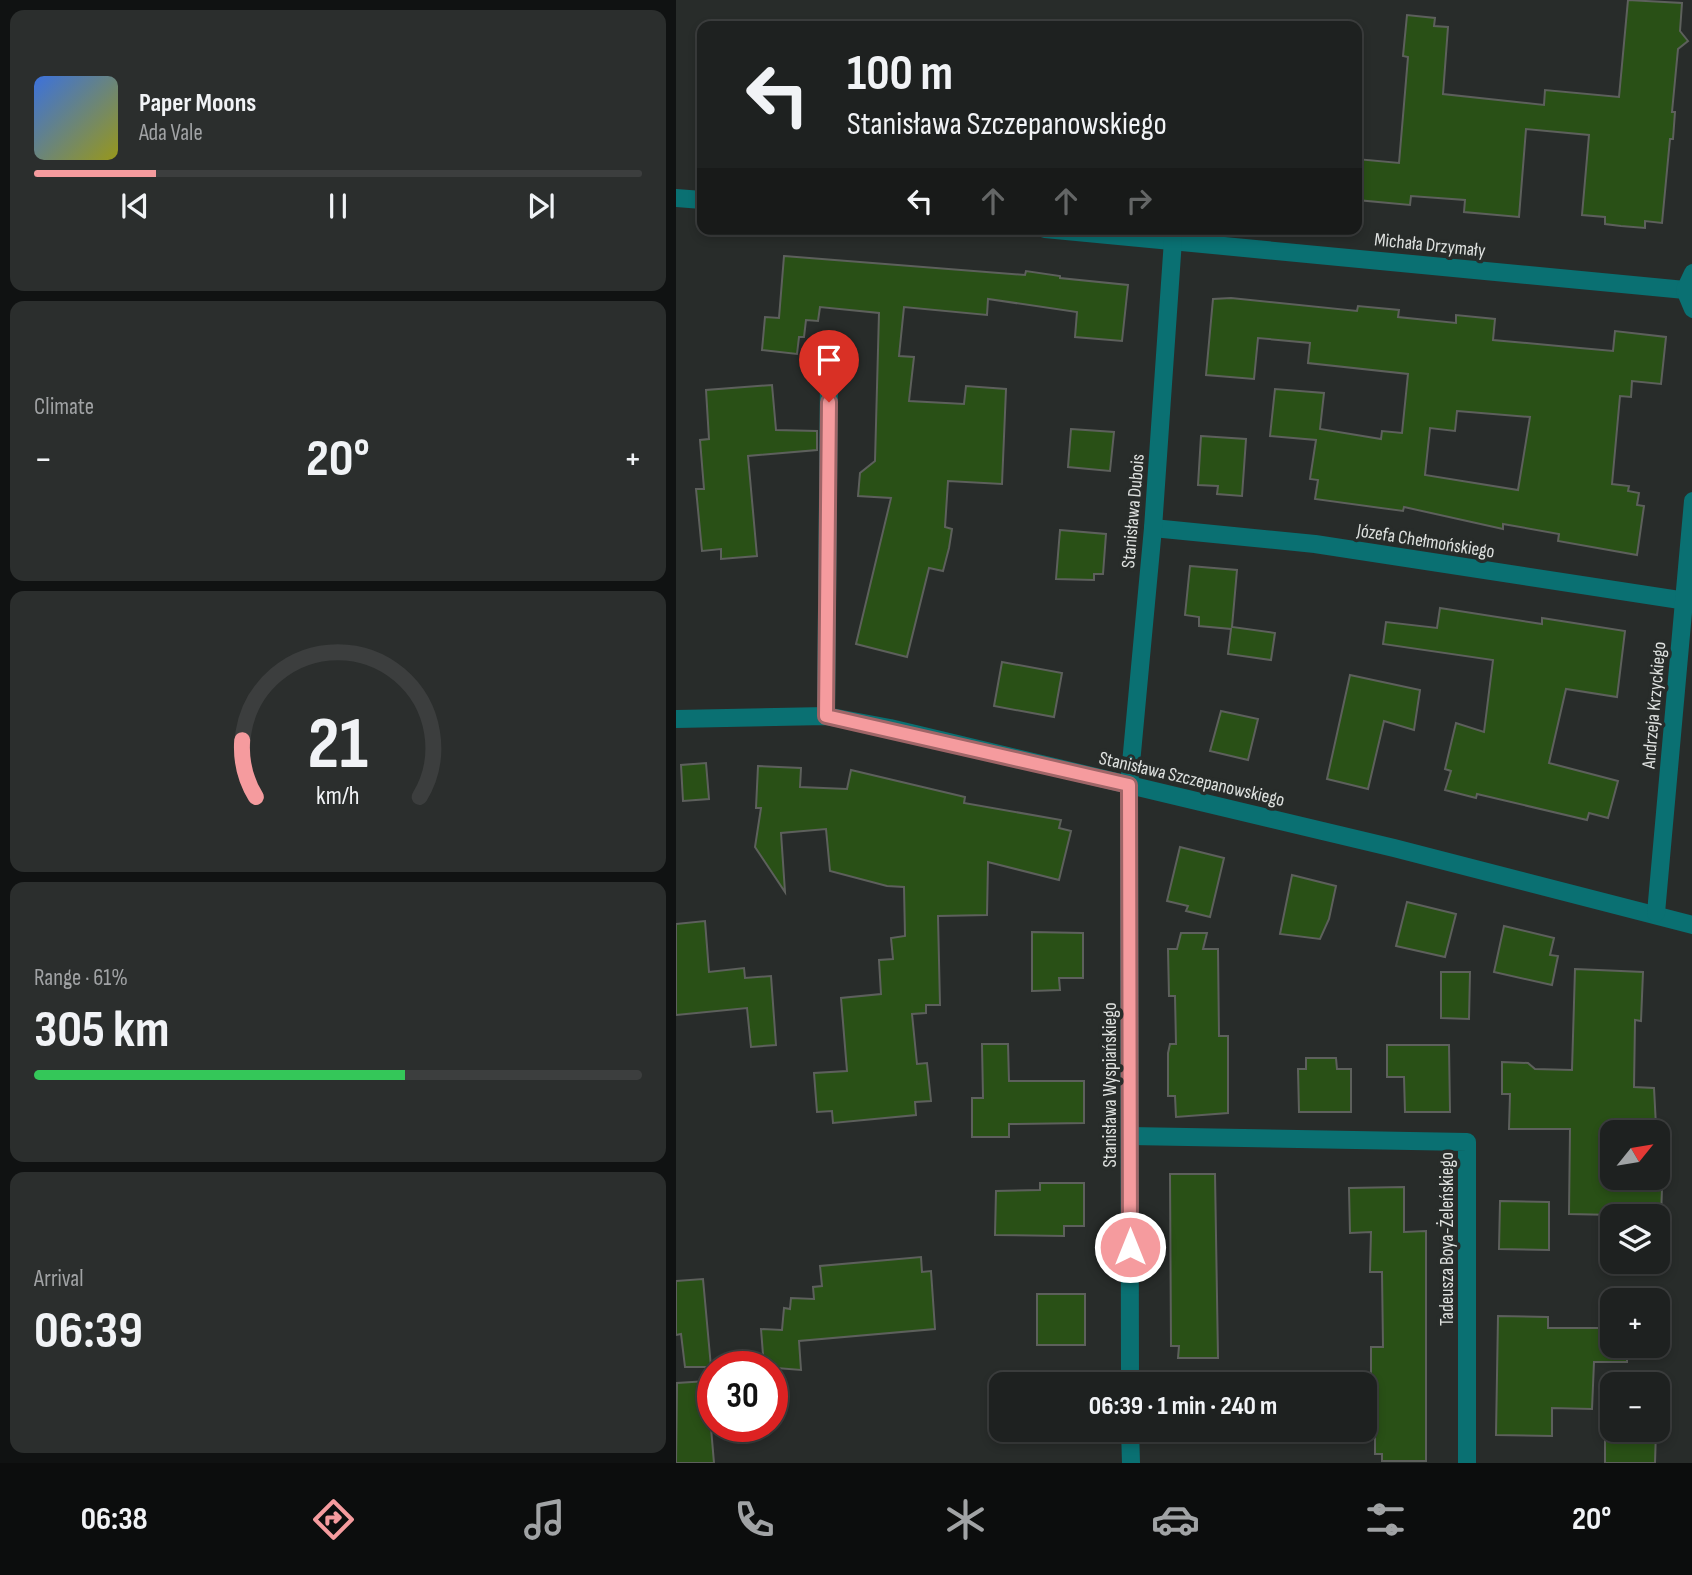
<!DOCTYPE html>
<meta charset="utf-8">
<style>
body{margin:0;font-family:"Sofia Sans Condensed",sans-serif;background:#2b2e2d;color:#f1f3f6;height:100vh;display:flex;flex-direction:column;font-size:26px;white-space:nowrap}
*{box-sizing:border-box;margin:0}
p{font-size:23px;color:#a1a3a5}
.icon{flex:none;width:38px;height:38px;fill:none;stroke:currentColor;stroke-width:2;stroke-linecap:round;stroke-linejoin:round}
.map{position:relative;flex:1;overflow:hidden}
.drawer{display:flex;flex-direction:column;gap:10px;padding:10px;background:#101212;width:676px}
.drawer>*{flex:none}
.hud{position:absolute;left:21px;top:21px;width:665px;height:214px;border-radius:14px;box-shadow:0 4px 10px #0003,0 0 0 2px #3c3e3e;background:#1e2120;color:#f1f3f6;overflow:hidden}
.needle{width:46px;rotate:60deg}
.fabs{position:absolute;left:924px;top:1120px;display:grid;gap:14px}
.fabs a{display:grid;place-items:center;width:70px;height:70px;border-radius:14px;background:#1e2120;box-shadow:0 4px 10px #0003,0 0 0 2px #3c3e3e;font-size:35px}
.speed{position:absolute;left:21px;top:1351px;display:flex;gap:14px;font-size:35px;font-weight:700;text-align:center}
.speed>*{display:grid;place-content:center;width:91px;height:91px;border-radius:50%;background:#1e2120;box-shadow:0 4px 10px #0003,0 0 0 2px #3c3e3e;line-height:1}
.speed .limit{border:10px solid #d22;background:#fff;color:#111}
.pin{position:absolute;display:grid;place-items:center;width:60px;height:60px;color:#fff;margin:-72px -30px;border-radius:50% 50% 50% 0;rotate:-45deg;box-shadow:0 0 7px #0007}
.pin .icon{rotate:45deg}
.me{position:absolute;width:77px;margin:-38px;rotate:0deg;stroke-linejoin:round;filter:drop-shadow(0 0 5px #0008)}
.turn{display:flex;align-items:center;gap:24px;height:147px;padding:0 35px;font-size:32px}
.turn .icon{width:91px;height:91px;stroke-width:2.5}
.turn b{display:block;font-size:49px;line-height:60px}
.lanes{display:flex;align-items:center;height:66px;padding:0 35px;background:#0003;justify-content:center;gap:35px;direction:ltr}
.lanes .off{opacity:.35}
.big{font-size:52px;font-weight:700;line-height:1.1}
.drawer .card{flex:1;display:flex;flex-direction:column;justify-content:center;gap:10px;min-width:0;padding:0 24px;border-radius:14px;background:#2b2e2d}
.drawer .dial{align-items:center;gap:0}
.dial svg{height:182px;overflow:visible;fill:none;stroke:#3c3e3e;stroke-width:7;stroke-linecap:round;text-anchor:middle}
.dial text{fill:#f1f3f6;stroke:none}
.song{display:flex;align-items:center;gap:21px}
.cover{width:84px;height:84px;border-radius:10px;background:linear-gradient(135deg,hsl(220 70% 55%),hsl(60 70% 35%))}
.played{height:7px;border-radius:4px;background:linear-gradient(90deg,#f59b9e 20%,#3c3e3e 20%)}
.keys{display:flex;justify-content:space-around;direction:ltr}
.heat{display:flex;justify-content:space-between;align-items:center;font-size:38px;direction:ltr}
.charge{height:10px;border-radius:5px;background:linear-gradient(90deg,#34c759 61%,#3c3e3e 0)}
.trip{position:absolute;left:313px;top:1372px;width:388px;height:70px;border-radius:14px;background:#1e2120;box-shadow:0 4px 10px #0003,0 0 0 2px #3c3e3e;font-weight:700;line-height:70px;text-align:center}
.tab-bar{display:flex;height:112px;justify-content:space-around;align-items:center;background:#0c0d0d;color:#a1a3a5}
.tab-bar .icon{width:49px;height:49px}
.tab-bar .current{color:#f59b9e}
.tab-bar b{font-size:32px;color:#f1f3f6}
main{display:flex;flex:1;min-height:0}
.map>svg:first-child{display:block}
.building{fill:#295016;stroke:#5d605c;stroke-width:2;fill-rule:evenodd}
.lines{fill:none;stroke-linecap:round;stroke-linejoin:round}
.minor{stroke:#0a7072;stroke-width:18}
.route-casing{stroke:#9f6567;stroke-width:18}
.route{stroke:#f59b9e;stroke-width:12}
.labels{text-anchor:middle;stroke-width:7;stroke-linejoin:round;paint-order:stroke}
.street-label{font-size:19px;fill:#dee1df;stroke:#282c2a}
</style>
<main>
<section class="drawer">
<div class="card">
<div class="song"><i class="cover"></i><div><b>Paper Moons</b><p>Ada Vale</p></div></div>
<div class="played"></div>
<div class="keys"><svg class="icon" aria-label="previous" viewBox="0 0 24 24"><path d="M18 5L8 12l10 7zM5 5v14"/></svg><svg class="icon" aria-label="pause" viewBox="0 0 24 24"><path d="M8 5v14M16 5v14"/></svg><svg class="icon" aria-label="next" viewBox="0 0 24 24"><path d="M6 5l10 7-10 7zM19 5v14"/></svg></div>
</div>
<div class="card"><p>Climate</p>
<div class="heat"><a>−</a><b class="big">20°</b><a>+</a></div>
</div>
<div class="card dial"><svg viewBox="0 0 100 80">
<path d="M14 69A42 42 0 1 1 86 69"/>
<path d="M14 69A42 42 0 0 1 8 44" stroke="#f59b9e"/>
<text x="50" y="56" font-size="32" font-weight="700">21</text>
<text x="50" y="72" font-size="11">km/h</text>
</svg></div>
<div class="card"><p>Range · 61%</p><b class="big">305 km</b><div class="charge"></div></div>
<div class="card"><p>Arrival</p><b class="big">06:39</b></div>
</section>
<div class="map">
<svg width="1017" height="1463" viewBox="0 0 1017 1463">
<rect width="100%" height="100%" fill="#282c2a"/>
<!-- building -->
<g class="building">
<polygon points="952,0 1006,3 1004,31 1012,41 1002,49 996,112 999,112 997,139 994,139 986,223 969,221 969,228 945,226 929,224 929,217 906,215 913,135 850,129 843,217 788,212 789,200 735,196 734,205 681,200 681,159 723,163 732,57 727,56 731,15 759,18 758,26 772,27 767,94 868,105 869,90 943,97"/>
<polygon points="108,256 349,275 350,271 384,276 384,278 452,285 446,341 399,337 401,312 312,299 311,315 228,307 223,356 238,357 233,401 288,404 290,386 330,389 326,484 272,481 269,527 276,529 273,548 267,571 253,568 231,657 180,644 215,498 182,496 184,473 199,461 203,313 144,307 142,321 130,320 128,337 123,337 121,354 86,350 89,317 103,318"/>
<path d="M555,298L681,311L682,306L723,310L722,317L780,323V315L819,319L817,340L904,348L937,351L939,331L990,337L985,384L956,381L955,397L944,396L936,484L953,486L952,491L963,493L961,505L968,506L961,555L882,541L883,534L827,524V529L728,507L727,511L639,499L642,480L634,479L640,440L594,436L599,389L648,393L644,429L705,439L706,431L726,433L732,374L632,363L634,343L582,338L578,379L530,375L537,299ZM781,411L854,417L842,490L749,475L754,428L779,431Z"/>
<polygon points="96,385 100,430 141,431 141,450 72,456 81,556 45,559 45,549 26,551 20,489 28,489 24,440 33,439 30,390"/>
<polygon points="395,429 438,432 434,471 392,467"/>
<polygon points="525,436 570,439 566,496 541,494 542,486 522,485"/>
<polygon points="384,530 430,534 427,574 418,574 418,580 380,579"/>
<polygon points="514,566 561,570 556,627 599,633 595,660 552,654 555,629 523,626 523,617 509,615"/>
<polygon points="764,608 866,624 866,618 949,631 941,697 890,689 873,763 942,781 932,818 913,813 911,820 801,794 800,798 769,790 775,771 769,769 780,723 808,732 817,660 707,644 710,622 761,628"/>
<polygon points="326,662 386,673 378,717 318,706"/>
<polygon points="674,675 744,690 738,730 708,721 692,789 651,779"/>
<polygon points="545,711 582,719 572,760 534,751"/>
<polygon points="30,763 33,799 7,801 5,765"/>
<polygon points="82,766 125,768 124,787 171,789 175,770 289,797 288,803 385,820 383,828 395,831 383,880 312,862 311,915 262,916 264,1005 250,1005 250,1013 236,1014 241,1064 251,1063 255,1101 239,1102 240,1115 157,1123 156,1111 141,1112 138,1073 171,1071 165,998 205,994 203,960 217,959 215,938 229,936 228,887 211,886 154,871 150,829 105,833 109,892 79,847 85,808 80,808"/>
<polygon points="504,847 548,858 534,917 510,911 512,906 491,901"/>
<polygon points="616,875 660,886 653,919 644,939 604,934"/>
<polygon points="731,902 780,914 769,957 720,946"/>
<polygon points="29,921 33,972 68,968 69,978 95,976 100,1045 75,1047 71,1008 0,1015 0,924"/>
<polygon points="828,926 878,938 874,955 882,956 876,985 818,972"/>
<polygon points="356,932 407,933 407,978 383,978 384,990 356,991"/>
<polygon points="505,933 531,933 527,949 542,949 543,1036 552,1036 552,1113 500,1117 499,1096 492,1096 492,1053 494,1044 500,1044 499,996 493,996 492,949 501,949"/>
<polygon points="899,969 967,972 965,1021 959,1020 958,1087 978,1088 980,1126 936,1126 936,1178 962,1178 962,1189 986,1189 985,1216 893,1214 894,1129 833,1129 834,1094 826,1094 826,1062 852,1063 859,1069 896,1070"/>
<polygon points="765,972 794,972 793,1019 765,1018"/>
<polygon points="306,1044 332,1044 333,1081 408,1081 408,1123 333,1124 333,1137 296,1137 296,1098 307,1098"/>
<polygon points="711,1045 773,1045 774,1112 729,1112 728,1077 711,1077"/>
<polygon points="630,1058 660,1058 661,1069 675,1069 675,1112 623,1112 622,1069 630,1069"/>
<polygon points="494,1174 539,1174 542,1358 502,1358 503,1346 495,1346"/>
<polygon points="364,1183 408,1183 408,1226 388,1226 388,1236 319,1235 320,1191 364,1190"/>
<polygon points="728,1187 728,1232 750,1231 750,1461 706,1461 706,1454 699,1454 699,1378 695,1378 695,1347 707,1347 706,1272 694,1272 695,1232 674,1233 673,1188"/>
<polygon points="824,1201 873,1202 873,1250 823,1249"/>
<polygon points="245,1257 246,1272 255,1271 259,1329 123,1341 125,1370 88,1367 85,1329 106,1330 108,1308 114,1309 115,1298 138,1299 137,1287 146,1286 144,1266"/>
<polygon points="27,1279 35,1367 9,1367 5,1334 0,1335 0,1281"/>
<polygon points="933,1291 975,1292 975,1300 936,1300 936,1346 975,1346 975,1348 951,1348 951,1362 918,1362 916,1409 876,1408 876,1436 820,1435 822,1316 872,1317 872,1328 927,1328 927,1308 933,1308"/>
<rect x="361" y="1294" width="48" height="51"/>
<polygon points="31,1381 38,1463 0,1463 1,1383"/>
<polygon points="929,1430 980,1430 979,1463 929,1463"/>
</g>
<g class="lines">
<!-- minor -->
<g class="minor">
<polyline points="0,198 26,200"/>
<polyline points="369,229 1009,290"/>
<polyline points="1017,273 1009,290 1017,309"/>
<polyline points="477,528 639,544 1017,602"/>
<polyline points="150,716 153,376"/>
<polyline points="0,719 150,716 214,728 718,848 1017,925"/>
<polyline points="980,913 1017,501"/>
<polyline points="454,1136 791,1142 791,1463"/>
<polyline points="454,1384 453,785 477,528 497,240"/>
<polyline points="454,1430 455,1463"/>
</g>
</g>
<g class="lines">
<defs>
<polyline id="route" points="153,402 150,716 453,785 454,1247"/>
</defs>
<!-- route casing -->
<use href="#route" class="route-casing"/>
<!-- route -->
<use href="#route" class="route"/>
</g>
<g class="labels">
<!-- street labels -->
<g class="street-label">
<text transform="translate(754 244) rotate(6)" y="7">Michała Drzymały</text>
<text transform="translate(456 511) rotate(-85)" y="7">Stanisława Dubois</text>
<text transform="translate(750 540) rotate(9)" y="7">Józefa Chełmońskiego</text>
<text transform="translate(977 705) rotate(-85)" y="7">Andrzeja Krzyckiego</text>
<text transform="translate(516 778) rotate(13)" y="7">Stanisława Szczepanowskiego</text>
<text transform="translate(433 1085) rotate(-90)" y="7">Stanisława Wyspiańskiego</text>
<text transform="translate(770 1239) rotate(-90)" y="7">Tadeusza Boya-Żeleńskiego</text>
</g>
</g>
</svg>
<div class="fabs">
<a><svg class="needle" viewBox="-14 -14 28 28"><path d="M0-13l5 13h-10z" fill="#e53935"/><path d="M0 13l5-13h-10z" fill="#a1a3a5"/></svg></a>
<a><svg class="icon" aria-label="layers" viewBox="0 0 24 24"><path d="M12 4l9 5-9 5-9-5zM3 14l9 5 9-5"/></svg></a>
<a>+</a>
<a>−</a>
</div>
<div class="speed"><div class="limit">30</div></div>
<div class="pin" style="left:153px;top:402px;background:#d93025"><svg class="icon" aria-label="arrive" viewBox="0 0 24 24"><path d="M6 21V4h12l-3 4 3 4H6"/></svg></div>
<svg class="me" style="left:454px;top:1247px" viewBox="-20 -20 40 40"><circle r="17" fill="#f59b9e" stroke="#fff" stroke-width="3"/><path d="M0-11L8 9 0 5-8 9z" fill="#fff"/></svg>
<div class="trip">06:39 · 1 min · 240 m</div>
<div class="hud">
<div class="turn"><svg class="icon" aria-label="left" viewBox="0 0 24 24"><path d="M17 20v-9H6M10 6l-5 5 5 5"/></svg><div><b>100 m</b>Stanisława Szczepanowskiego</div></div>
<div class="lanes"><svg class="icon" aria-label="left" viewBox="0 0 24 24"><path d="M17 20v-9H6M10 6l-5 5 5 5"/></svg><svg class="icon off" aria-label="ahead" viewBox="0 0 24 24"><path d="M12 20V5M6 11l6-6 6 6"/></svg><svg class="icon off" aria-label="ahead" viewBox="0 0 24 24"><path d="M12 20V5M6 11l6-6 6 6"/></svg><svg class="icon off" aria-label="right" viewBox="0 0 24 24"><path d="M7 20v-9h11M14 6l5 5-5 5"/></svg></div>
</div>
</div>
</main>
<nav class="tab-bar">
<b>06:38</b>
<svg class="icon current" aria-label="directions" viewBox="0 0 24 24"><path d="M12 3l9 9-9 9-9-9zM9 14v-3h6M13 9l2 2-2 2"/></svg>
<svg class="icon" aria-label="music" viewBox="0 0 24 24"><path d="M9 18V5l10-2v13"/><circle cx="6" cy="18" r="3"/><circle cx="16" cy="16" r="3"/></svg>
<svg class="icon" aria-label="phone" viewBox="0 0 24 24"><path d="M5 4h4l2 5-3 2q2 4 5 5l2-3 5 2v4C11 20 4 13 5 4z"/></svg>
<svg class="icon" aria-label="climate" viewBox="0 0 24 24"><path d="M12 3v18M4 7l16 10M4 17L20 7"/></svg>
<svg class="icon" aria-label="car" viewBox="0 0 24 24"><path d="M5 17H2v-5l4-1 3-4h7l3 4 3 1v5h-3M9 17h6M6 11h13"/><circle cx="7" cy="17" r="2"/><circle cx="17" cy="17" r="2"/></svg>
<svg class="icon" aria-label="filters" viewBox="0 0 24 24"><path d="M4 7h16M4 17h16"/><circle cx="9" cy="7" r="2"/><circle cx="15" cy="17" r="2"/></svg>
<b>20°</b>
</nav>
